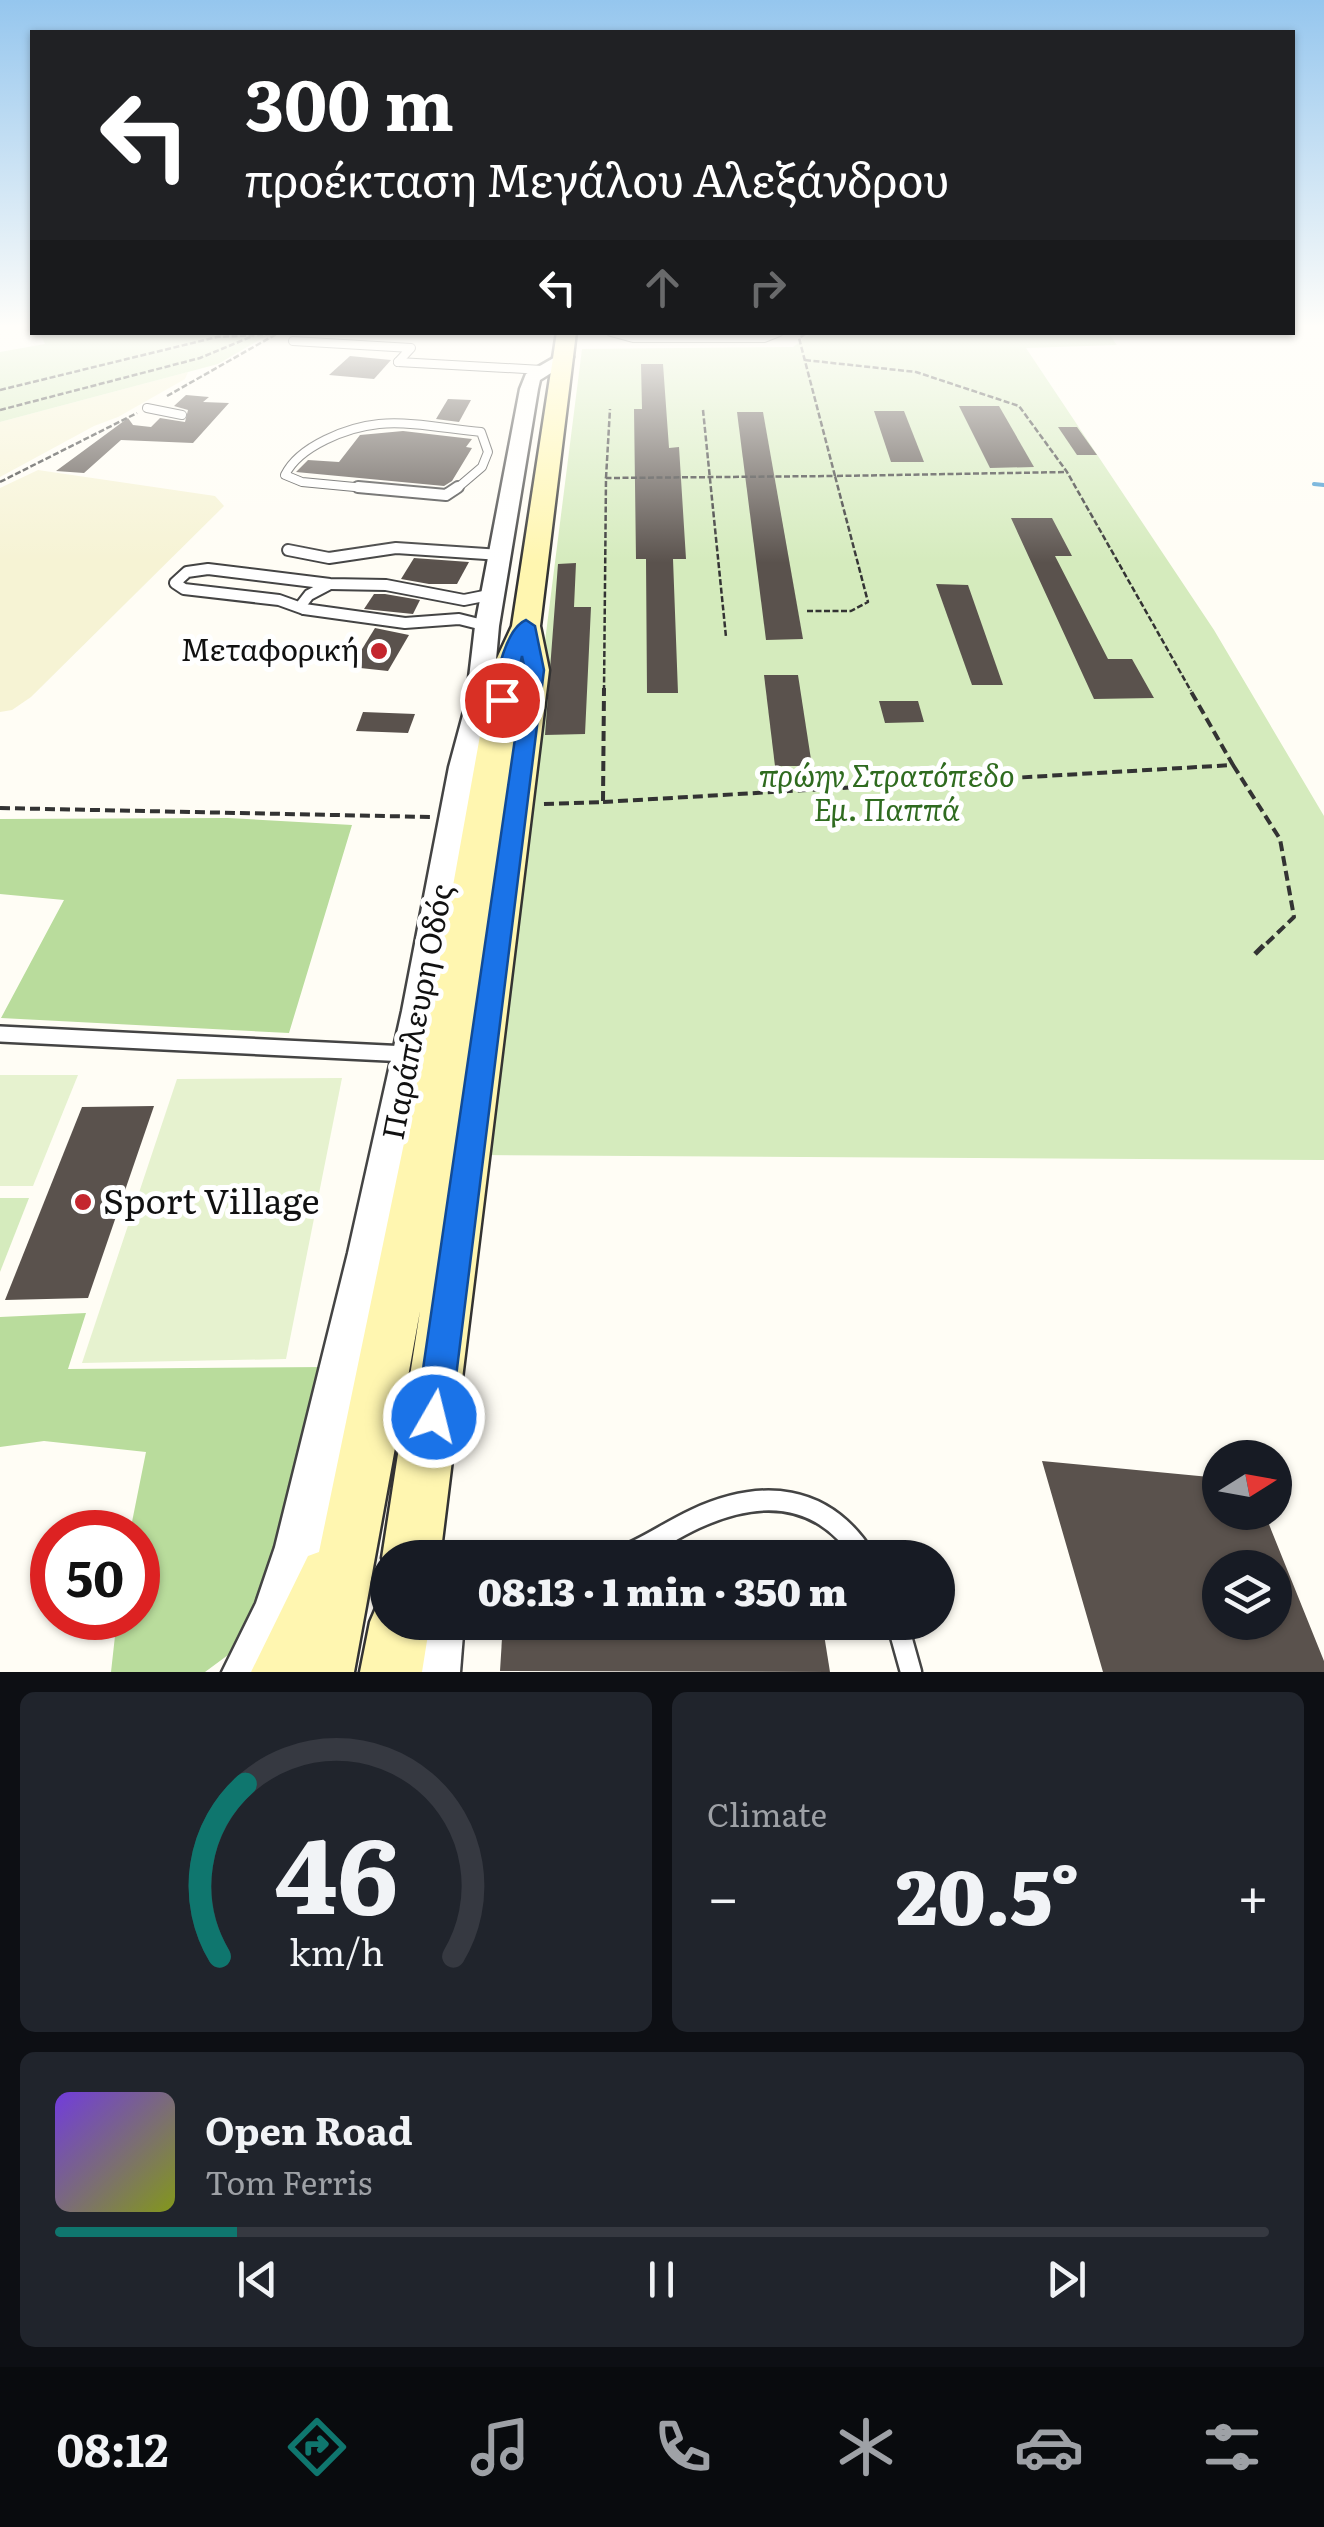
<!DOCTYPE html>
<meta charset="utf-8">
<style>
body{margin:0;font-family:Literata,serif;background:#20242c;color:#f1f3f6;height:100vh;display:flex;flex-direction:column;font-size:38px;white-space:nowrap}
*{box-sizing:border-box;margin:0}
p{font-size:32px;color:#9ea1a6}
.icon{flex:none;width:55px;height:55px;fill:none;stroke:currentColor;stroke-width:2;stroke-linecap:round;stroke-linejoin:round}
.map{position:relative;height:1672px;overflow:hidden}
.drawer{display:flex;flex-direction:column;gap:20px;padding:20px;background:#0d0f14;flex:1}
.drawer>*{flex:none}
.guide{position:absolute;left:30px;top:30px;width:1265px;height:305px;border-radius:0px;box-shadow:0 2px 8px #0004;background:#202124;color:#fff;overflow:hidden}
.needle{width:65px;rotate:79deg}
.fabs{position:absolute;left:1202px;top:1440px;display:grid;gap:20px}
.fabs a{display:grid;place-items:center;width:90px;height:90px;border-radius:50%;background:#171b24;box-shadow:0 2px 8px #0004;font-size:50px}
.speed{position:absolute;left:30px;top:1510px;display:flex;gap:20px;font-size:50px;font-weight:700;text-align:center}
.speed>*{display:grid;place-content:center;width:130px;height:130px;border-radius:50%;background:#171b24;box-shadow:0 2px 8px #0004;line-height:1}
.speed .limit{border:15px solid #d22;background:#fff;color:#111}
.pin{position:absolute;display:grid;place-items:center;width:85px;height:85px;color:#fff;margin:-42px;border:5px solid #fff;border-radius:50%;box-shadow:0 2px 10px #0007}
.me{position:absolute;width:110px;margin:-55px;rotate:8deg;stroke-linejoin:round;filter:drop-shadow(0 0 8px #0008)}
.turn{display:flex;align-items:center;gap:35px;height:210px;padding:0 50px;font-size:45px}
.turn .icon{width:130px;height:130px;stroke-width:2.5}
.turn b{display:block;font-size:70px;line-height:85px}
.lanes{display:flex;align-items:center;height:95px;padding:0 50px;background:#0003;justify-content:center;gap:50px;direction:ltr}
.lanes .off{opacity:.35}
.big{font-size:75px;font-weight:800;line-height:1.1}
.drawer .card{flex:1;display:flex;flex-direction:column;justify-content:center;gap:15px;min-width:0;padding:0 35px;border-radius:15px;background:#20242c}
.drawer .dial{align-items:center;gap:0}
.dial svg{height:260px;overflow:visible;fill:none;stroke:#363941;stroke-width:7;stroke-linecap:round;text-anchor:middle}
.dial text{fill:#f1f3f6;stroke:none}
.song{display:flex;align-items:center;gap:30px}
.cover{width:120px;height:120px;border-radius:15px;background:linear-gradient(135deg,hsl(260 70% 55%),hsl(70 70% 35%))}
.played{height:10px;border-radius:5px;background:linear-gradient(90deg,#0f766e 15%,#363941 15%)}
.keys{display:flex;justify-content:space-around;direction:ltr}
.heat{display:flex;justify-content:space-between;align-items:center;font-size:55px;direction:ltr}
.drawer .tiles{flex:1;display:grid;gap:20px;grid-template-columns:1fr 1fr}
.card:last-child{grid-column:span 2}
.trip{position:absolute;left:370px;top:1540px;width:585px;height:100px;border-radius:50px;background:#171b24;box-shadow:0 2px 8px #0004;font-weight:800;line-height:100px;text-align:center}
.tab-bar{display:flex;height:160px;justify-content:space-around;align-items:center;background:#090b0e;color:#9ea1a6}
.tab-bar .icon{width:70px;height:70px}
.tab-bar .current{color:#0f766e}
.tab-bar b{font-size:45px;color:#f1f3f6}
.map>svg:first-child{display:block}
.farmland{fill:#f6f3d4}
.green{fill:#d5ebbd}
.forest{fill:#b9dc9c}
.pitch{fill:#e6f2cf}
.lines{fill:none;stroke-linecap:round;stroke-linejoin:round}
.stream{stroke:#3f96cf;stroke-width:4}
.building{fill:#5a524d;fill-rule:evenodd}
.service-far3-casing{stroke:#444;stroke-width:10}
.service-far2-casing{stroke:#444;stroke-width:14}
.service-far1-casing{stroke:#444;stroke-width:20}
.service-casing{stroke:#444;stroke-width:25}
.minor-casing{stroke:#444;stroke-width:5}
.tertiary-casing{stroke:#444;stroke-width:5}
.secondary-casing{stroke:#333;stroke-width:5}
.path-far2{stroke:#333;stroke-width:2.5;stroke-dasharray:6 2.5;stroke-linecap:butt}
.path-far1{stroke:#333;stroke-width:4;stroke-dasharray:10 5;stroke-linecap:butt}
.path{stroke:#333;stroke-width:5;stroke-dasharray:12 6;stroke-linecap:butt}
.service-far3{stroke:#fff;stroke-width:8}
.service-far2{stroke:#fff;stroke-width:10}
.service-far1{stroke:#fff;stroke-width:15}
.service{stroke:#fff;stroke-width:20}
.minor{fill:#fff;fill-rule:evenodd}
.tertiary{fill:#fff;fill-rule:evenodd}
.secondary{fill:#fff6b0;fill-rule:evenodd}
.route{fill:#1a73e8;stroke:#114b97;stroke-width:2.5}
.poi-dot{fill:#c4262e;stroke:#fff;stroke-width:4}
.labels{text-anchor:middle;stroke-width:10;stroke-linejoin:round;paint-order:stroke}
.poi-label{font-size:30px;fill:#111;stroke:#fff;text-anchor:end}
.park-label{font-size:30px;font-style:italic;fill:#2f6b1f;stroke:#fff}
.street-label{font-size:30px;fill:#111;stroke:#fff}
.near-poi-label{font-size:35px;fill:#111;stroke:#fff;text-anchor:start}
</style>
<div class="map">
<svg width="1324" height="1672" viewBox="0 0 1324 1672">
<rect width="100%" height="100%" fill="#fffdf5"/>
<!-- farmland -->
<g class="farmland">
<polygon points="188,372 185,379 118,417 94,426 0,477 0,422"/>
<polygon points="38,470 215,496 224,506 31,697 12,710 0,712 0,488"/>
</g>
<!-- green -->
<g class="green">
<path d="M119,332H271V333L218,364L0,422V352L45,344L40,333C66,332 94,338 119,332Z"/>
<polygon points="813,332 1108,333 1117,345 1026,348 1214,630 1324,816 1324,1160 480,1155 582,349 793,347"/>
<polygon points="0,1198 29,1198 0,1272"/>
</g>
<!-- forest -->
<g class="forest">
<polygon points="228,818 352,825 289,1033 1,1018 64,900 0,894 0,819"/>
<polygon points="86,1313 68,1369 328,1367 247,1641 205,1672 111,1672 117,1618 138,1618 138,1532 130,1532 146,1452 44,1441 0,1447 0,1317"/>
</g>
<!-- pitch -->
<g class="pitch">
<polygon points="0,1075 78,1075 33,1186 0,1186"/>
<polygon points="342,1078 286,1359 82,1363 177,1079"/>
</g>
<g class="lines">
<!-- stream -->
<polyline class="stream" points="1314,484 1324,485"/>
</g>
<!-- building -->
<g class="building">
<polygon points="350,356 391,360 374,379 329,375"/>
<polygon points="641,364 663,364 669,448 679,447 686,559 673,559 678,693 647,693 646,559 636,559 634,409 642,409"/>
<polygon points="186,395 209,397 203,402 229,403 193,443 121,440 84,473 56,471 128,418 133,425 151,427 160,418 185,422 188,410 174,406"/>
<polygon points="448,399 471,400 459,422 436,419"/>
<polygon points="959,406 999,406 1034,467 990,468"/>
<polygon points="874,411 904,411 924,462 891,462"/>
<polygon points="737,412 763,412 803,639 766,640"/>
<polygon points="1058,427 1077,427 1097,455 1077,455"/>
<polygon points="403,431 472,439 466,447 472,448 452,481 444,486 296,472 308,460 339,462 360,435"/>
<polygon points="1011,518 1052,518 1072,556 1055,556 1108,659 1132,659 1154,698 1094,699"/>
<polygon points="414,558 469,562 457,584 429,584 401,579"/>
<polygon points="576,563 574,607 591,607 585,734 545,735 558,564"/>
<polygon points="936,584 968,585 1003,685 972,685"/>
<polygon points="374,594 385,594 420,600 413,614 364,609"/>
<polygon points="375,628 409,635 388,671 351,667"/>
<polygon points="764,675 798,675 812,766 775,766"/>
<polygon points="879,701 918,701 924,722 885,723"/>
<polygon points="363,712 415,714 408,733 356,731"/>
<polygon points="154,1106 88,1298 5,1300 82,1107"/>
<path d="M1042,1461L1220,1478V1512H1264L1324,1661V1672H1103ZM1220,1568H1275V1622H1220Z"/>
<polygon points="503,1622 822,1622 830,1672 500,1671"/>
</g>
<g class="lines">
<defs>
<g id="service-far3">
<polyline points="611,332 633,338 764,338 779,332"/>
<polyline points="293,341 411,348 398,362"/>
<polyline points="398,362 542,370"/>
<polyline points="147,408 182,415"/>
<path d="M386,490L302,482L285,475C299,446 348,427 379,424C411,421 448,429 481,432L488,452L482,467L455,490"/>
</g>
<g id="service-far2">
<polyline points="358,487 446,495 458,487"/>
<polyline points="288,550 329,558 396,548 501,555"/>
<polyline points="304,609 302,604 309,595 328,585"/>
<polyline points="487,626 459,619 405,623 304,609 279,600 184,589 175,583 187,572 208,569 330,584 386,585 464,600 494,594"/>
</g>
<polyline id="service-far1" points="0,1034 407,1054"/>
<g id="service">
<path d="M619,1558C646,1548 669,1531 695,1519C762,1488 824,1493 865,1558"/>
<polyline points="897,1622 911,1672"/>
</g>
<polygon id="minor" points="422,1622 464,1622 460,1672 416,1672"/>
<polygon id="tertiary" points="564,352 573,357 570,361 540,380 538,389 499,626 492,704 477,767 406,1172 324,1547 304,1612 277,1672 222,1672 256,1603 275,1547 348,1253 402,1011 449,767 466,704 475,626 520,389 526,374"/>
<g id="secondary">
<polygon points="557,332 576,332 540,626 549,670 440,1558 388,1558 388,1571 382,1558 420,1311 354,1672 251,1672 308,1556 319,1552 424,1047 492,669 512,626"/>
<polygon points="388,1597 388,1622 430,1622 422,1672 360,1672 370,1622 379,1601"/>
</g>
</defs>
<!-- service-far3 casing -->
<use href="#service-far3" class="service-far3-casing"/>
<!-- service-far2 casing -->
<use href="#service-far2" class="service-far2-casing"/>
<!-- service-far1 casing -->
<use href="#service-far1" class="service-far1-casing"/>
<!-- service casing -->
<use href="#service" class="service-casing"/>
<!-- minor casing -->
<use href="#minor" class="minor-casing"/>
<!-- tertiary casing -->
<use href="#tertiary" class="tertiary-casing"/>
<!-- secondary casing -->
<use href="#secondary" class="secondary-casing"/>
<!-- path-far2 -->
<g class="path-far2">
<polyline points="805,360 916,372 1019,406 1067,472 1191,691"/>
<polyline points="0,390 217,337 274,334"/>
<polyline points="167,396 280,332"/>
<polyline points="0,410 200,358 253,336"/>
<polyline points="703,410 726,637"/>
<polyline points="606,478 610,409"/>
<polyline points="0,482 137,413"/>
<polyline points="807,611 851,611 868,602 835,476 1067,472"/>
<polyline points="604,691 606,478 835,476 799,338 808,332"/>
</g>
<!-- path-far1 -->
<g class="path-far1">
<polyline points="1233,765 1280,839 1294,917 1265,945"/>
<polyline points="603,802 1233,765 1189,688"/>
<polyline points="544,804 603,802 604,688"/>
<polyline points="0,808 430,817"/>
</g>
<!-- path -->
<polyline class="path" points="1255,954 1267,942"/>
<!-- service-far3 -->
<use href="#service-far3" class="service-far3"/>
<!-- service-far2 -->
<use href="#service-far2" class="service-far2"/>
<!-- service-far1 -->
<use href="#service-far1" class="service-far1"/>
<!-- service -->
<use href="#service" class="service"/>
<!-- minor -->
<use href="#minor" class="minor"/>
<!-- tertiary -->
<use href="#tertiary" class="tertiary"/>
<!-- secondary -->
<use href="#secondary" class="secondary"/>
</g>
<!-- sky -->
<linearGradient id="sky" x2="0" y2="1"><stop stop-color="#95c6ee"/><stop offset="0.58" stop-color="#fffefa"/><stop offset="1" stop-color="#fffefa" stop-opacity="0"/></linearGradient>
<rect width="1324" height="563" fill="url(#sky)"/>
<!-- route -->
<path class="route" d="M526,620L535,626L544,670L451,1417L446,1429L434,1434L421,1429L416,1417L525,670L522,656L512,700L502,706L492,700C496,679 505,628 526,620Z"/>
<!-- markers -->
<g class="poi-dot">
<circle cx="379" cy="651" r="10"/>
<circle cx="83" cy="1202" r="10"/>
</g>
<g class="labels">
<!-- poi labels -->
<g class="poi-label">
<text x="359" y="661">Μεταφορική</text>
</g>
<!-- park labels -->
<g class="park-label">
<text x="887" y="787">πρώην Στρατόπεδο<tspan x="887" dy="34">Εμ. Παππά</tspan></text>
</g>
<!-- street labels -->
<g class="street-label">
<text transform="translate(418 1012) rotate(-79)" y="10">Παράπλευρη Οδός</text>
</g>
<!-- near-poi labels -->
<g class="near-poi-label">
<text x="103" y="1214">Sport Village</text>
</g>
</g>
</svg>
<div class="fabs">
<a><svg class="needle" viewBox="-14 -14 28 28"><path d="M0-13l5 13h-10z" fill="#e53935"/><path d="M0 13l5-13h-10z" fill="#9ea1a6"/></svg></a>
<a><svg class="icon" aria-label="layers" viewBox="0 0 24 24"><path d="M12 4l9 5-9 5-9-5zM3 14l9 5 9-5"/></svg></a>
</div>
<div class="speed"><div class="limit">50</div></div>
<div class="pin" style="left:502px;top:700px;background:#d93025"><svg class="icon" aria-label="arrive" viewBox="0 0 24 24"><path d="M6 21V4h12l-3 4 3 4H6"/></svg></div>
<svg class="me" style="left:434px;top:1417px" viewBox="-20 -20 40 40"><circle r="17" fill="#1a73e8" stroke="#fff" stroke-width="3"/><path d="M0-11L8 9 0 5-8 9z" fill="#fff"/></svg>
<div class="trip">08:13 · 1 min · 350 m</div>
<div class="guide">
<div class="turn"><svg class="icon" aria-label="left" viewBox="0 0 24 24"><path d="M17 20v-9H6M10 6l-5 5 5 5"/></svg><div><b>300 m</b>προέκταση Μεγάλου Αλεξάνδρου</div></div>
<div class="lanes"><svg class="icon" aria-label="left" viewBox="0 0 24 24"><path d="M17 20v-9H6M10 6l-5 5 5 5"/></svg><svg class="icon off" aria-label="ahead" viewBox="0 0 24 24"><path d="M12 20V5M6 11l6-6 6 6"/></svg><svg class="icon off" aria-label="right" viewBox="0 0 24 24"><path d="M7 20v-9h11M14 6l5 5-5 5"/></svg></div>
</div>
</div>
<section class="drawer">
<div class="tiles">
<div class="card dial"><svg viewBox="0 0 100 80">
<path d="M14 69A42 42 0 1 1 86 69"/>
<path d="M14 69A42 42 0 0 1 22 16" stroke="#0f766e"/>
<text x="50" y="56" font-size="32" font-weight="700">46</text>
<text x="50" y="72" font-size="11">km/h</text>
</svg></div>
<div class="card"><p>Climate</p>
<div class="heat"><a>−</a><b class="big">20.5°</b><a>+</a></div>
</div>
<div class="card">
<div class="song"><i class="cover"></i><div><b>Open Road</b><p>Tom Ferris</p></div></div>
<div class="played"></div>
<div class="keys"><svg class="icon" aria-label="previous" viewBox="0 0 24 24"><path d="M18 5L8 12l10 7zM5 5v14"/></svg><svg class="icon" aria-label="pause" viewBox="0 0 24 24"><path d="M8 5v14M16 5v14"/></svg><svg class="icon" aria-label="next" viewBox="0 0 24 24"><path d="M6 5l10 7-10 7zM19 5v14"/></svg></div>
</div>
</div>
</section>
<nav class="tab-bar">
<b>08:12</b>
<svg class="icon current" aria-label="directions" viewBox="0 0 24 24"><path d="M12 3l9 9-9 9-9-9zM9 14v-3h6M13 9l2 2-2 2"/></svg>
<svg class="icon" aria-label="music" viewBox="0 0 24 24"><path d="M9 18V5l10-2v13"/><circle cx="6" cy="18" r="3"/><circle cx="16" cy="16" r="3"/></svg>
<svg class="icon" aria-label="phone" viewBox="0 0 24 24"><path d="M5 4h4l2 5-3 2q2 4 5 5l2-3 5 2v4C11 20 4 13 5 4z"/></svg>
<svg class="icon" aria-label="climate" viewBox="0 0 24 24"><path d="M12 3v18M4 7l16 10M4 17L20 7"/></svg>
<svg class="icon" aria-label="car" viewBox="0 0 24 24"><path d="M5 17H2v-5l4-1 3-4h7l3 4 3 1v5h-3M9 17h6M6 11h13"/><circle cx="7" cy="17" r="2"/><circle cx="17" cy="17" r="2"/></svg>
<svg class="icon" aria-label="filters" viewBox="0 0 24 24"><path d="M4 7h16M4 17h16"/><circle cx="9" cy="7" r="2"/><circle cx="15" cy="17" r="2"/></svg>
</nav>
